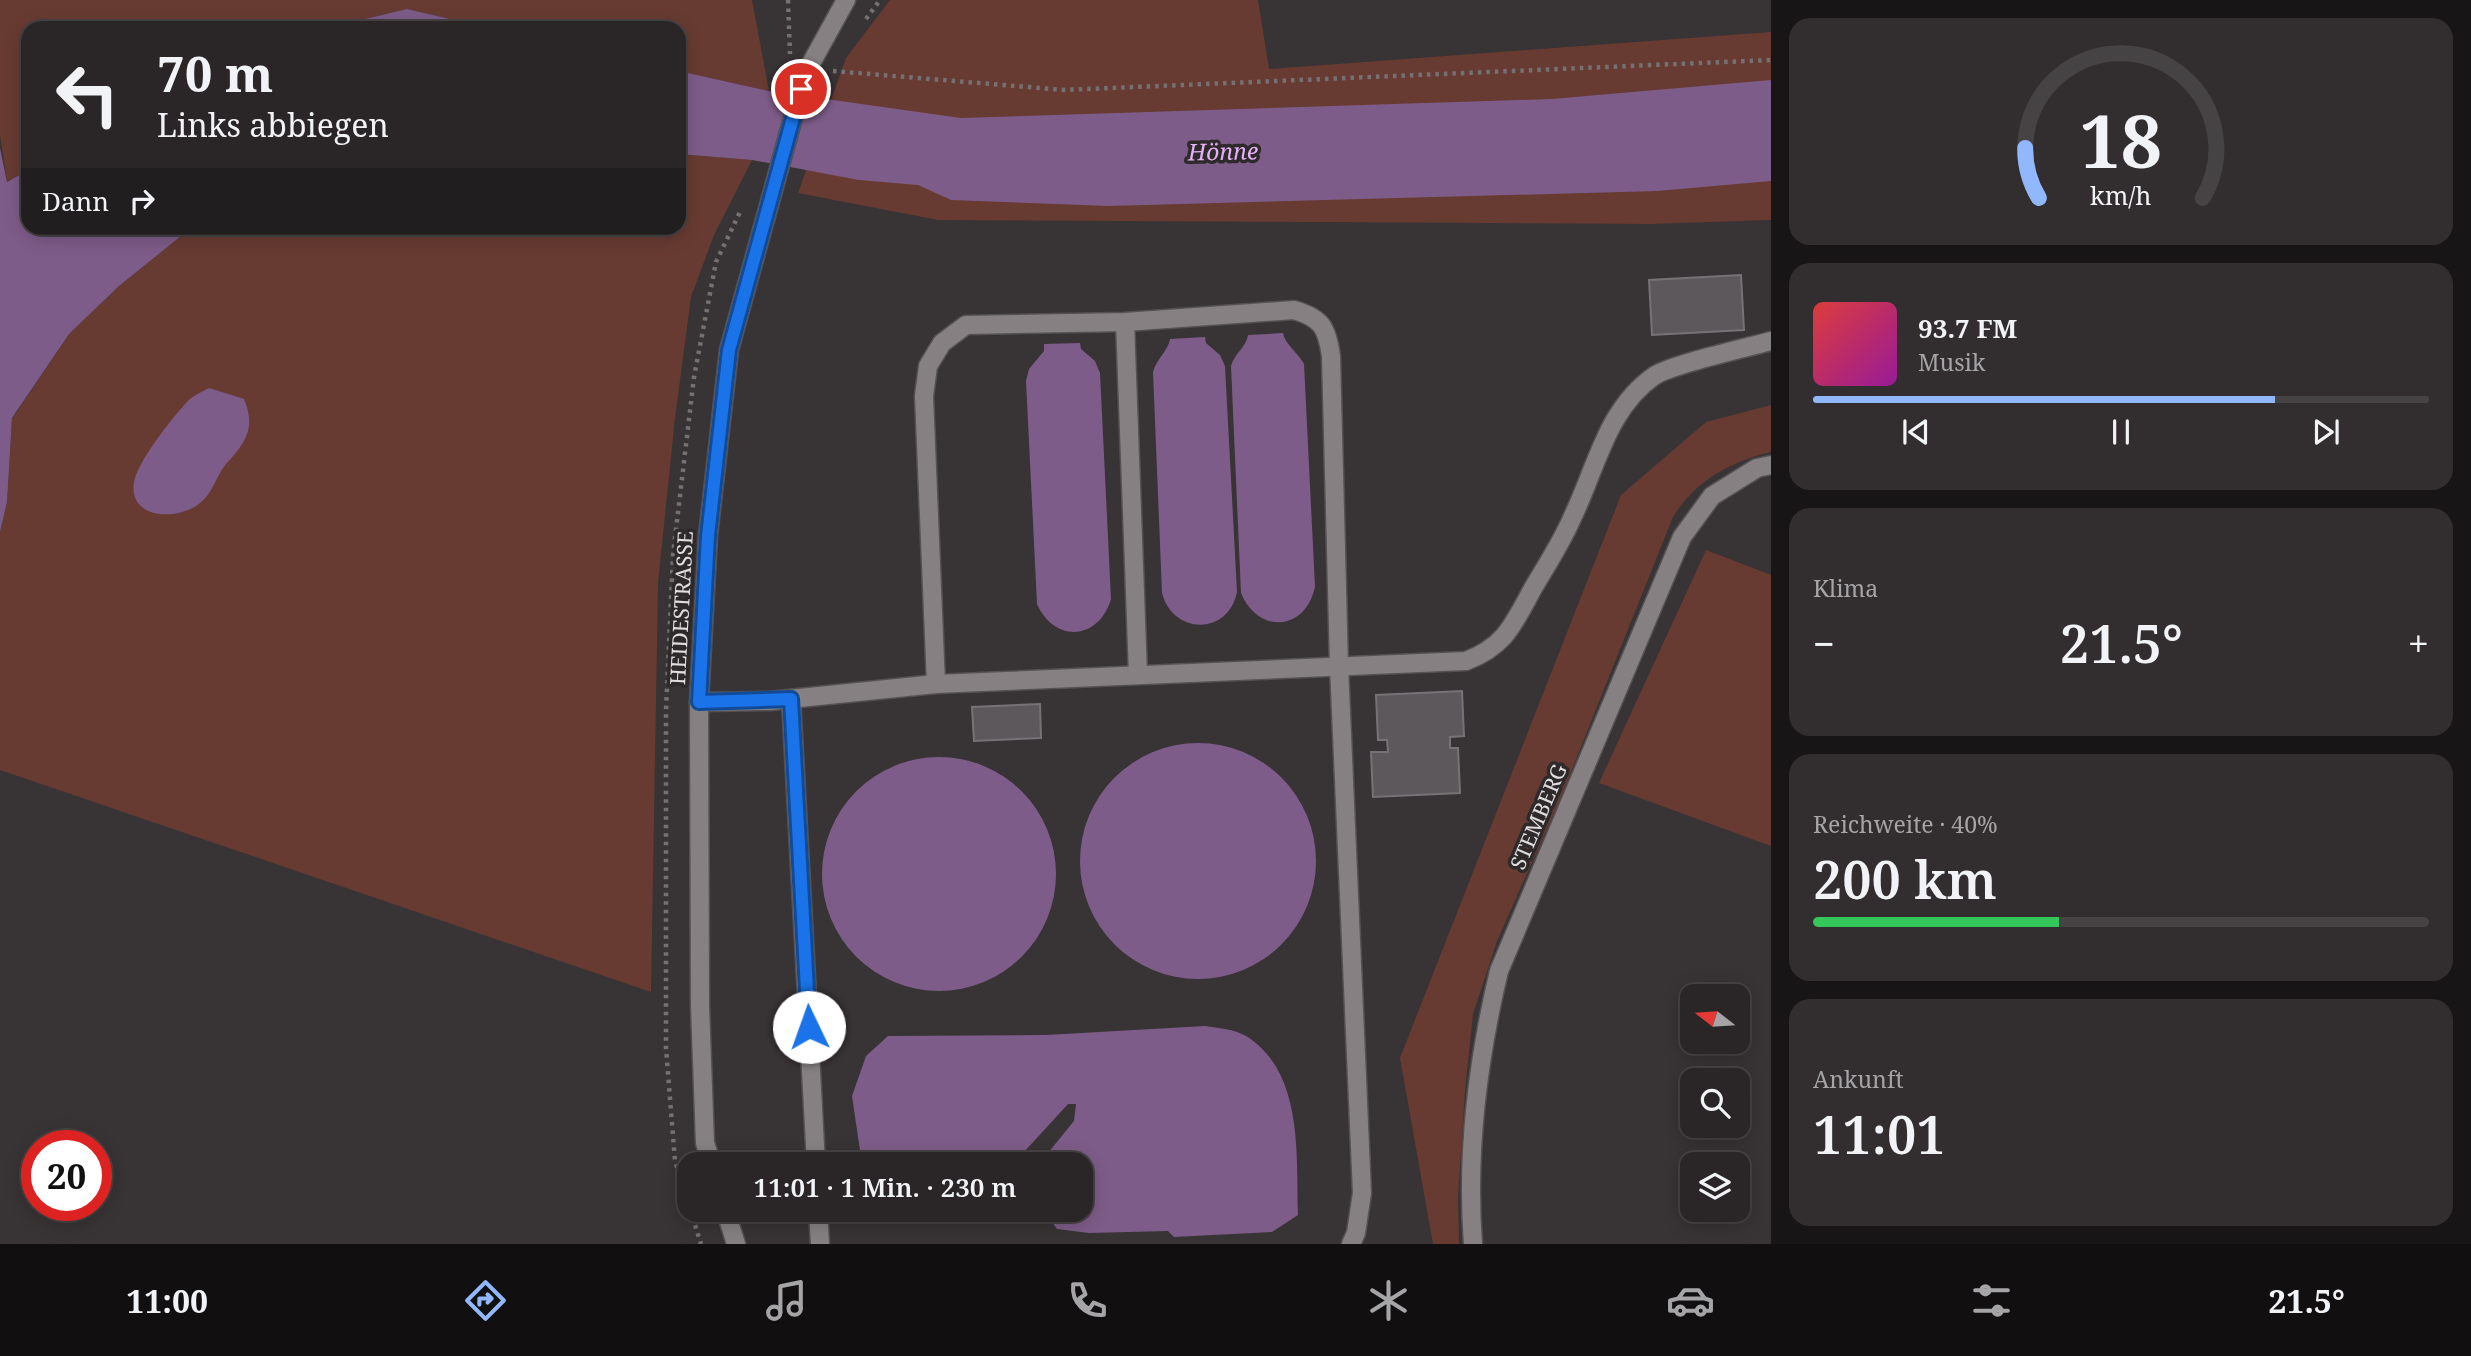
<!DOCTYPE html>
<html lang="de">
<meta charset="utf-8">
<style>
body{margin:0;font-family:"Noto Serif",serif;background:#322e2f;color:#f1f3f6;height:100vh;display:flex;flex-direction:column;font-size:26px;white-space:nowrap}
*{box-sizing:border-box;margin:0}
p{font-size:23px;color:#a5a5a7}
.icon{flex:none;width:38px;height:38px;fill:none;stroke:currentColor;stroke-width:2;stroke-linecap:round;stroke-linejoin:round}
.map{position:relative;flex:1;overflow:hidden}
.details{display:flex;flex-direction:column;gap:18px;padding:18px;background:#171515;width:700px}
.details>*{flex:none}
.guide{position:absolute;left:21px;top:21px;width:665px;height:214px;border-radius:21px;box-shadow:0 4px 18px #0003,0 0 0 2px #464344;background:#2a2627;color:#f1f3f6;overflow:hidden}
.needle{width:46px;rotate:287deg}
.controls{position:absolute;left:1680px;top:984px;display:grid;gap:14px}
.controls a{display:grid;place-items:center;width:70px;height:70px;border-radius:14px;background:#2a2627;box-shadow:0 4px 18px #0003,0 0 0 2px #464344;font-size:35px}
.speed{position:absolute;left:21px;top:1130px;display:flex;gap:14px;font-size:35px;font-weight:700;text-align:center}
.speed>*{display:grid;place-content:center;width:91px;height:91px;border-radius:50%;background:#2a2627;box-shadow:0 4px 18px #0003,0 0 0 2px #464344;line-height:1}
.speed .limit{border:10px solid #d22;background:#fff;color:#111}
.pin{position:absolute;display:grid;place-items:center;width:60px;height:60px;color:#fff;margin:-30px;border:4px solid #fff;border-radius:50%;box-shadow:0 2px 7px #0007}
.me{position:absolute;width:77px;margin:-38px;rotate:357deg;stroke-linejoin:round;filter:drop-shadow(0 0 5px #0008)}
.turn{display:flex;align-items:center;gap:24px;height:147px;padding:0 21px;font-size:32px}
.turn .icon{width:91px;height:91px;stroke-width:2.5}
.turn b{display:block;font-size:49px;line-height:60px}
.then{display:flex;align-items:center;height:66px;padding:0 21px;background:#0003;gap:14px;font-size:26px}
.big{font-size:52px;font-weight:600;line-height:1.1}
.details .card{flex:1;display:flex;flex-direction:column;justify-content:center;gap:10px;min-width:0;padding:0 24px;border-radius:21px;background:#322e2f}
.details .dial{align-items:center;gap:0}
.dial svg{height:182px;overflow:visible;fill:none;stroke:#464344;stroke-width:7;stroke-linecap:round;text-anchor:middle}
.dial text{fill:#f1f3f6;stroke:none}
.song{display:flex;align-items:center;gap:21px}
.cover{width:84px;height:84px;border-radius:10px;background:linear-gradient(135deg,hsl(0 70% 55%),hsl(300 70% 35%))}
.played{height:7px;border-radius:4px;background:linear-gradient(90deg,#91b8fd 75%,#464344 75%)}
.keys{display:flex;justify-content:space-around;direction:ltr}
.heat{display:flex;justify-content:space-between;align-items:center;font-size:38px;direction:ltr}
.charge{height:10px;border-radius:5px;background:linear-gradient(90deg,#34c759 40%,#464344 0)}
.trip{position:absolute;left:677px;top:1152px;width:416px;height:70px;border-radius:21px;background:#2a2627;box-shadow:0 4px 18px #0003,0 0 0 2px #464344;font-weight:600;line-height:70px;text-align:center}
.tab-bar{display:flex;height:112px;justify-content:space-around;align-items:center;background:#110f10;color:#a5a5a7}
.tab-bar .icon{width:49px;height:49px}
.tab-bar .selected{color:#91b8fd}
.tab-bar b{font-size:32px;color:#f1f3f6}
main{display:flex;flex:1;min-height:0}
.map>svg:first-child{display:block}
.green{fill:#673b32}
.water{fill:#7e5c89}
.building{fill:#5c585b;stroke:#777276;stroke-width:2}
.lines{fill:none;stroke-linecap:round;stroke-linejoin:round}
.minor-casing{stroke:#555153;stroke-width:21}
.path{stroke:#757071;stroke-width:4.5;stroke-dasharray:3.5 5;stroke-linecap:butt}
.minor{stroke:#868082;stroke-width:18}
.route-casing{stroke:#114b97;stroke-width:18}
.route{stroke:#1a73e8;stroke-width:12}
.labels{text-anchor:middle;stroke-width:7;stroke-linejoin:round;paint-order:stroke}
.street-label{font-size:21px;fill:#e1dedf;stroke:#2e292a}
.water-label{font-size:23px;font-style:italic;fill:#e4b0f6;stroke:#2e292a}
</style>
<main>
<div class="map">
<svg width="1771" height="1244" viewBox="0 0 1771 1244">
<rect width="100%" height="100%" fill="#383334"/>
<!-- green -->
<g class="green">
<polygon points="0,0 752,0 769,91 679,71 679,28 489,28 407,9 327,28 28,28 28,170 7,182 0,135"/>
<polygon points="890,0 1258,0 1269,69 1771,32 1771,220 1651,224 938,220 798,193 846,58"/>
<polygon points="679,154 752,160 714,235 691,297 675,418 658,583 651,992 0,770 0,532 7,502 12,419 69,334 119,286 191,228 679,228"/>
<path d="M1771,405V452C1730,462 1696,480 1673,517L1558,804L1497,941L1473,1014L1465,1091L1458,1197L1459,1244H1433L1400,1058L1621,495L1706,422Z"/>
<polygon points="1706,550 1771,575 1771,846 1599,783"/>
</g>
<!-- water -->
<g class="water">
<polygon points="407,9 489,28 327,28"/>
<polygon points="679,71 769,91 961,118 1552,99 1771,80 1771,181 1657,191 1109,206 951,200 918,185 859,180 752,160 679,154"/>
<polygon points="0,148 7,182 28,170 28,228 191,228 119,286 69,334 12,418 7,502 0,532"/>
<path d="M1283,333C1284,343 1299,354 1304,364L1315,587C1305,632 1258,634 1241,593L1231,366C1234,354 1247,346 1248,335Z"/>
<path d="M1205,337L1206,343L1220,355L1225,366L1237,592C1228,636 1173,635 1162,593L1153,372C1156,360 1169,349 1170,339Z"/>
<path d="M1080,343L1081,349L1095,361L1100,373L1111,599C1099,640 1055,644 1037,604L1026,381L1029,369L1044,351V344Z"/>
<path d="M209,388L244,399C256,428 246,442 226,464C216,476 213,493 200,503C178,521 128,520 134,482C138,461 172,418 187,402C192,396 202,392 209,388Z"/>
<circle cx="1198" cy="861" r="118"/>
<circle cx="939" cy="874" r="117"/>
<path d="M1205,1026C1218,1028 1234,1029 1246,1036C1304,1072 1296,1156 1298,1215L1272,1232L1174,1237L1168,1231L1089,1233L1057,1229L1043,1209H1082V1164H1039L1074,1121L1076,1104H1068L1013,1164H862L852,1096L866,1056L888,1036L1046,1035Z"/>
<path d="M876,1209H946C925,1222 895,1230 876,1209Z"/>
</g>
<!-- building -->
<g class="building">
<polygon points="1741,275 1744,330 1652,335 1649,280"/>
<polygon points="1462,691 1464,736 1450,737 1450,748 1458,748 1460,793 1373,797 1371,752 1388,752 1387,740 1378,740 1376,695"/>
<polygon points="1040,704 1041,738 974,741 972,707"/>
</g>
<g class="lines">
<defs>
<g id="minor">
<polyline points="1125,322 1138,674"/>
<path d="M936,684L924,396L928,366L942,343L966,325L1125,322L1294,310C1322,318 1327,328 1331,356L1339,666L1362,1193L1356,1233L1351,1244"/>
<polyline points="791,699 816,1164"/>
<path d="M699,702L770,701L936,684L1466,661C1505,646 1513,625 1532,590C1546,566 1562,542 1573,516C1597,466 1607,409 1654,376C1672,364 1746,348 1771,341"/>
<polyline points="712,1164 705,1143 700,1006 699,702 708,536 729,350 801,89 809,67 846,0"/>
<polyline points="725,1209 736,1244"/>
<polyline points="818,1209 820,1244"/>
<path d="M1473,1244C1466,1153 1478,1059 1499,971L1682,537L1712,496L1757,468L1771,465"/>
</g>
</defs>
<!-- minor casing -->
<use href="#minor" class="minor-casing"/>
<!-- path -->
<g class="path">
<polyline points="788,0 790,54"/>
<polyline points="866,19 880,0"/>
<polyline points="833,71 1064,90 1771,60"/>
<polyline points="690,1208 675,1161 666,1048 666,710 673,555 694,377 716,262 740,212"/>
<polyline points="690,1209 701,1244"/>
</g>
<!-- minor -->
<use href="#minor" class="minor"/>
</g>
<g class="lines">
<defs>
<polyline id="route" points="801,89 729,350 708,536 699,702 791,699 809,1027"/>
</defs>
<!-- route casing -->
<use href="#route" class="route-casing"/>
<!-- route -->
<use href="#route" class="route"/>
</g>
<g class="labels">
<!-- street labels -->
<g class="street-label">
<text transform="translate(682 608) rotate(-87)" y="7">HEIDESTRASSE</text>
<text transform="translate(1539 817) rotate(-67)" y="7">STEMBERG</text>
</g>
<!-- water labels -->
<g class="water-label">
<text transform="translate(1223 152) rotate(-1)" y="8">Hönne</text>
</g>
</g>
</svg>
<div class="controls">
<a><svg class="needle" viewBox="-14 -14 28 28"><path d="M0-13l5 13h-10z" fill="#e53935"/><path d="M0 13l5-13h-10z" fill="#a5a5a7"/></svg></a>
<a><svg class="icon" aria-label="search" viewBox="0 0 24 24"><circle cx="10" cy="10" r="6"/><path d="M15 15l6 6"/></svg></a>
<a><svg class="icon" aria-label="layers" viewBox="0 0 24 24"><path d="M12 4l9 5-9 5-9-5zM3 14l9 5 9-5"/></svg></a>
</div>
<div class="speed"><div class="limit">20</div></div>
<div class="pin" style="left:801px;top:89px;background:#d93025"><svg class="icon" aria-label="arrive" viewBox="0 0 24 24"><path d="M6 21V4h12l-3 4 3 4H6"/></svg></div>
<svg class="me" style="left:809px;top:1027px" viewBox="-20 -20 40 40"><circle r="19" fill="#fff"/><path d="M0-13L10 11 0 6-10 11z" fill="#1a73e8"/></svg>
<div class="trip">11:01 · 1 Min. · 230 m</div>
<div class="guide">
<div class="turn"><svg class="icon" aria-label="left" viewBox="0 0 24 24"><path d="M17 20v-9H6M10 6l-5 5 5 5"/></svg><div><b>70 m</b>Links abbiegen</div></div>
<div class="then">Dann<svg class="icon" aria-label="right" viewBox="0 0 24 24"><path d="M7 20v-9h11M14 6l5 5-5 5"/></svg></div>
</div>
</div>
<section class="details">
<div class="card dial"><svg viewBox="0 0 100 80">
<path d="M14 69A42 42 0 1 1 86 69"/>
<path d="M14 69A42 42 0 0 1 8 47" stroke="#91b8fd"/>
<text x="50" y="56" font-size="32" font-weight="700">18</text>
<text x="50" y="72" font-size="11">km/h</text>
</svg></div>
<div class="card">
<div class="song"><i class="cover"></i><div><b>93.7 FM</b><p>Musik</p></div></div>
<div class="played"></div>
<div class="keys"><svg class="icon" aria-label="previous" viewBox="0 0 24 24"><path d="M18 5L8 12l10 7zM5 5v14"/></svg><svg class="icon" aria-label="pause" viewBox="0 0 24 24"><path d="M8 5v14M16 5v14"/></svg><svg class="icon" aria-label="next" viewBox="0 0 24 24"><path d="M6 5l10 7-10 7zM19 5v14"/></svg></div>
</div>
<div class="card"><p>Klima</p>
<div class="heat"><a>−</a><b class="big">21.5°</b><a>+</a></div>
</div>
<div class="card"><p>Reichweite · 40%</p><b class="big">200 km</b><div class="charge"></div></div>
<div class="card"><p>Ankunft</p><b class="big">11:01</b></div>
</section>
</main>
<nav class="tab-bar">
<b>11:00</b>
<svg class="icon selected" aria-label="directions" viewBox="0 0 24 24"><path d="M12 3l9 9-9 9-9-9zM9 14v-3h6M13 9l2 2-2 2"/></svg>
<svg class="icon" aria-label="music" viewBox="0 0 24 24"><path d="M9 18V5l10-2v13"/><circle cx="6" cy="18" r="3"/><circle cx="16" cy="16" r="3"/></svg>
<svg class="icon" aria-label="phone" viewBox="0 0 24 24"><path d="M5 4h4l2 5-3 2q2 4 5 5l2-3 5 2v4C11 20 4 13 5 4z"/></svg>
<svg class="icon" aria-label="climate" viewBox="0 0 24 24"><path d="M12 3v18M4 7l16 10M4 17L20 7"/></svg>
<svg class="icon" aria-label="car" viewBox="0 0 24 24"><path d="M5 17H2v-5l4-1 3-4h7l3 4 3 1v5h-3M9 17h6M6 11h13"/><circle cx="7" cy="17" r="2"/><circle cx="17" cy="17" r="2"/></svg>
<svg class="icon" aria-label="filters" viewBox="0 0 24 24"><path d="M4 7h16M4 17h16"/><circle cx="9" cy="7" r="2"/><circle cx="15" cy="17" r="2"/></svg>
<b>21.5°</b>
</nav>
